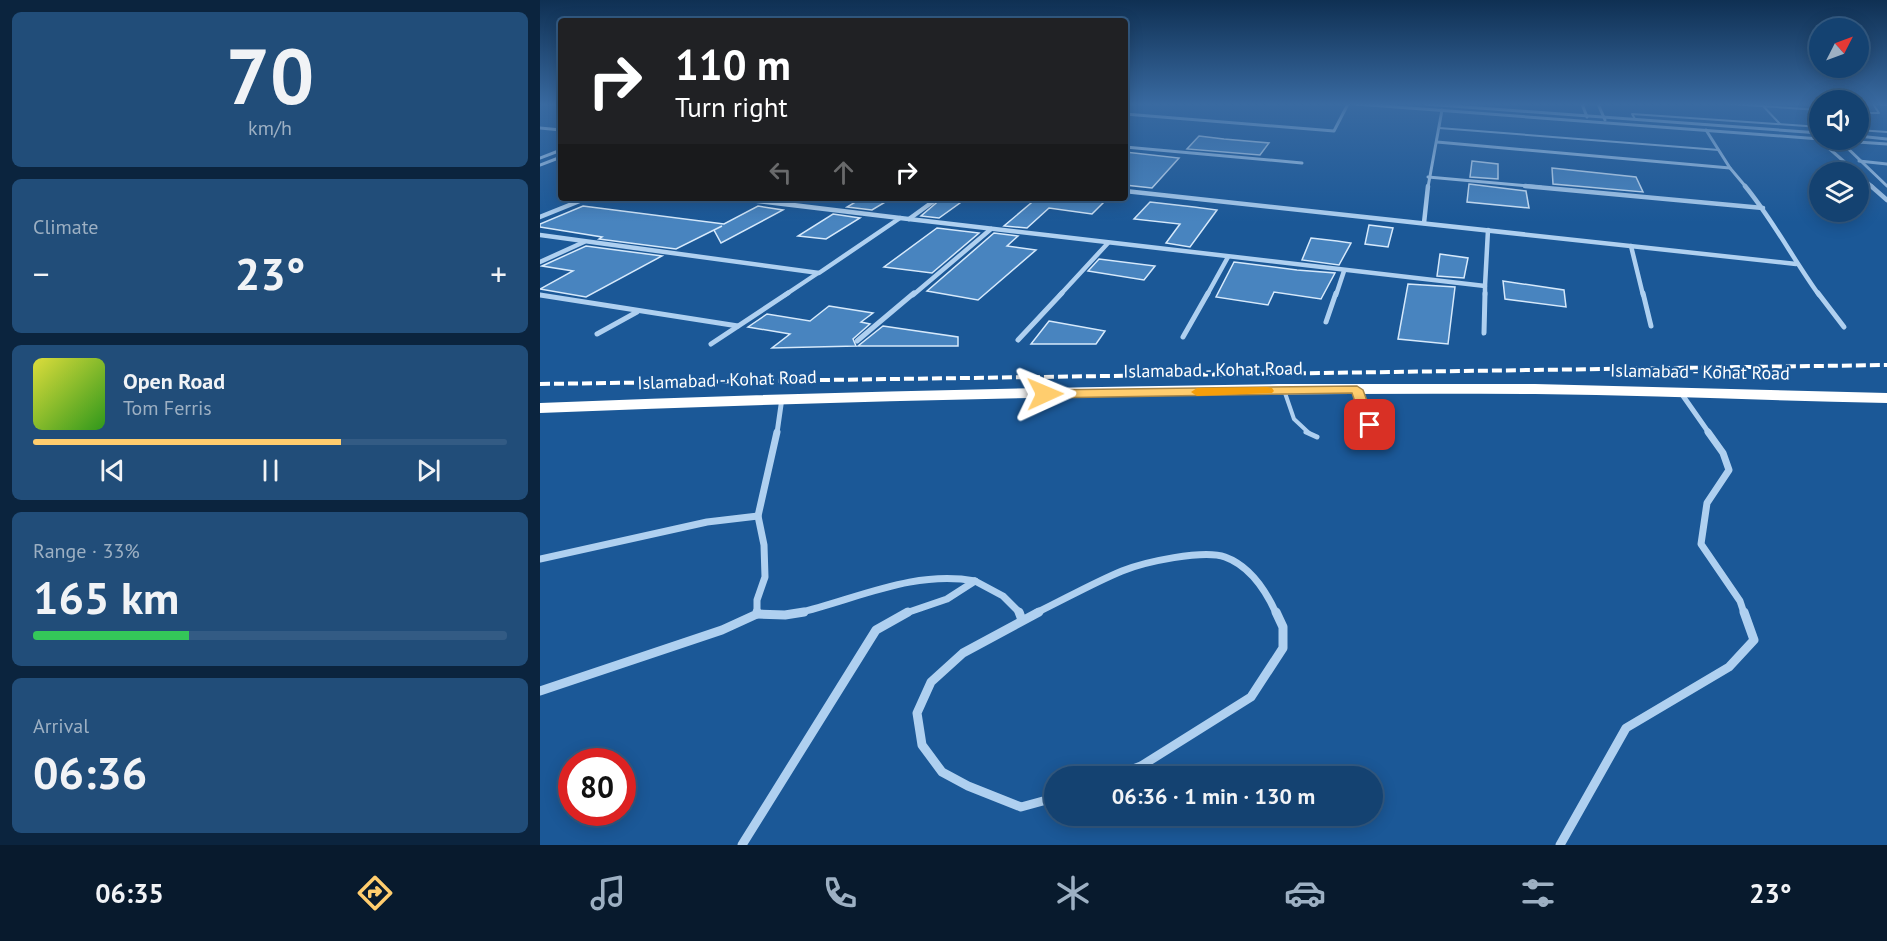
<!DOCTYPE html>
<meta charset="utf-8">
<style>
body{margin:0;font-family:"PT Sans",sans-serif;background:#214d79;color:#f1f3f6;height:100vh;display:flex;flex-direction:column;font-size:22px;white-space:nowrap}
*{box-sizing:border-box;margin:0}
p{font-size:20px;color:#9db0c3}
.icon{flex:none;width:33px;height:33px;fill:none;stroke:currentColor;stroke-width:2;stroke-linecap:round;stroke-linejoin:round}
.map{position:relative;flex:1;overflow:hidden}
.side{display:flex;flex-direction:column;gap:12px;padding:12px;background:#0b243e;width:540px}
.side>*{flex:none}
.guide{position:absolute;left:18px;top:18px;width:570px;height:183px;border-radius:6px;box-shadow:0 3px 15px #0003,0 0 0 2px #335b84;background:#202124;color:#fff;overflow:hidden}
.needle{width:39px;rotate:48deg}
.tools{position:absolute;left:1269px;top:18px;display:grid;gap:12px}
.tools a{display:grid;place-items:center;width:60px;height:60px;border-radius:50%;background:#144271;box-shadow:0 3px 15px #0003,0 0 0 2px #335b84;font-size:30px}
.speed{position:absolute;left:18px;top:748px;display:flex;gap:12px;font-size:30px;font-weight:700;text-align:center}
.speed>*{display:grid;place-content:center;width:78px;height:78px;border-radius:50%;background:#144271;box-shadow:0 3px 15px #0003,0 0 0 2px #335b84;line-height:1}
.speed .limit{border:9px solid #d22;background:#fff;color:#111}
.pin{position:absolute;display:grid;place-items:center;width:51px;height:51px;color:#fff;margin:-26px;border-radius:12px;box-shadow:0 3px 9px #0006}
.me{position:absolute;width:66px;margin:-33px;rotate:89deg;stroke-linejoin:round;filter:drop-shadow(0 0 4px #0008)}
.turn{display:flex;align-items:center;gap:21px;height:126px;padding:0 18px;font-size:27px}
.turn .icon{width:78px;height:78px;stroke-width:2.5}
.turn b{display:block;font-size:42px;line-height:51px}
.lanes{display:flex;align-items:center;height:57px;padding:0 18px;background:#0003;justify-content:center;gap:30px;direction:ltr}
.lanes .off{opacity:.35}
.big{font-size:45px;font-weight:700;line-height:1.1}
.side .card{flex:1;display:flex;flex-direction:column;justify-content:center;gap:9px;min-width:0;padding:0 21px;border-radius:9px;background:#214d79}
.side .dial{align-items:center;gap:0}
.dial b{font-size:78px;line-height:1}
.song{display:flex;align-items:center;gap:18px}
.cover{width:72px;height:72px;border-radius:9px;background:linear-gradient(135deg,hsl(60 70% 55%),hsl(110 70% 35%))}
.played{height:6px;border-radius:3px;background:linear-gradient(90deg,#ffcd6e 65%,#335b84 65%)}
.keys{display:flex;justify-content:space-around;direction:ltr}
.heat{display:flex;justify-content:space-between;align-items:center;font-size:33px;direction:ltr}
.charge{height:9px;border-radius:4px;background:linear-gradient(90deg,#34c759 33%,#335b84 0)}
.trip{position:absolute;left:504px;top:766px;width:339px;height:60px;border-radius:30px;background:#144271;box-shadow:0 3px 15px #0003,0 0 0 2px #335b84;font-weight:700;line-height:60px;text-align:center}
.tabs{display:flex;height:96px;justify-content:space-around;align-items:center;background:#081a2d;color:#9db0c3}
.tabs .icon{width:42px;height:42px}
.tabs .selected{color:#ffcd6e}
.tabs b{font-size:27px;color:#f1f3f6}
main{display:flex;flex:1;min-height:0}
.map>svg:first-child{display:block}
.building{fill:#4884bf;stroke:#d6e9fb;stroke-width:1.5}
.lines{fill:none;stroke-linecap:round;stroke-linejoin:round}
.lane-far2{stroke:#afd0f0;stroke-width:2}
.lane-far1{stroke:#afd0f0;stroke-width:4}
.lane{stroke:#afd0f0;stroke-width:5}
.street-far4{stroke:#afd0f0;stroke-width:3}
.street-far3{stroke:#afd0f0;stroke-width:4.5}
.street-far2{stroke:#afd0f0;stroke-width:5}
.street-far1{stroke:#afd0f0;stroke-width:7}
.street{stroke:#afd0f0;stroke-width:9}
.highway{fill:#fff;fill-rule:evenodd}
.rail{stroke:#fff;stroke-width:4;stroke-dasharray:10 4;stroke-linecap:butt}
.route{fill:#ffcd6e;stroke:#a68548;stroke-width:1.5}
.slow{fill:#f59e0b}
.labels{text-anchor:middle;stroke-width:4.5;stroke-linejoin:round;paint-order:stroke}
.street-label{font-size:18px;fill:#fff;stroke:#1b5897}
</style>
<main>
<section class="side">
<div class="card dial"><b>70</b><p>km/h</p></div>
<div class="card"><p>Climate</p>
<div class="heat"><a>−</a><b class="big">23°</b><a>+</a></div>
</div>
<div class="card">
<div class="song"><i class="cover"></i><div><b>Open Road</b><p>Tom Ferris</p></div></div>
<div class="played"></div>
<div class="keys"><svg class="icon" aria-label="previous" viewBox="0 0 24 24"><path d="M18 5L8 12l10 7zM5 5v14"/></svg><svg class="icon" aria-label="pause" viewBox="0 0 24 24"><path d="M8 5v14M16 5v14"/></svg><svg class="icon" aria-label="next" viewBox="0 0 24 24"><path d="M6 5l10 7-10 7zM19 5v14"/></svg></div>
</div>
<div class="card"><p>Range · 33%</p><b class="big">165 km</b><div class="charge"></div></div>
<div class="card"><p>Arrival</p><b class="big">06:36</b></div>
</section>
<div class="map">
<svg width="1347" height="845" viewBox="0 0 1347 845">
<rect width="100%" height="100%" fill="#1b5897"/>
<!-- building -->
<g class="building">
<polygon points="659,136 684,139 729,143 720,155 647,149"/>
<polygon points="585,152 639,158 612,188 585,185"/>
<polygon points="932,161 958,164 958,179 930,177"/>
<polygon points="1012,168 1096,177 1103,192 1013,184"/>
<polygon points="929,184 986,191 989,208 927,202"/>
<polygon points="322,198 352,198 332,210 307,207"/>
<polygon points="402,198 424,200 399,218 381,216"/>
<polygon points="497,198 568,198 552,214 509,208 487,228 464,226"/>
<polygon points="610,202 654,207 677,210 650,247 626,243 640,224 594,219"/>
<polygon points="43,206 184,224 218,206 243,210 181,243 174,230 182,226 136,249 59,239 62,237 0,227 0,224"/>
<polygon points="293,214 320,218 286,239 258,236"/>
<polygon points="829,225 853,228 848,247 825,244"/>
<polygon points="397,228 439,233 392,273 344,267"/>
<polygon points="454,233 478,236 467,246 496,250 438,300 387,291"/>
<polygon points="771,238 797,241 811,243 799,265 762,260"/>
<polygon points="46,246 122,256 46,297 0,289 33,271 2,266"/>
<polygon points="900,254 928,258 924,278 897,276"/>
<polygon points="559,259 615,266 604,280 548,271"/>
<polygon points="694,262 757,270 795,273 781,299 734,292 728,305 676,297"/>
<polygon points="963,281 1024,290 1026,307 965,299"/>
<polygon points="868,284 915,287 908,344 858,339"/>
<polygon points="289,306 333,313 321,322 330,324 313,339 316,346 232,348 250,334 208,327 227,314 270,321"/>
<polygon points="509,321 565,331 556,344 491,344"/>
<polygon points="343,326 418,337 418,346 318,346"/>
</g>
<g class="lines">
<!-- lane-far2 -->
<g class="lane-far2">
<polyline points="1191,104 1280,110"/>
<polyline points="1223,106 1240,124"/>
<polyline points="1318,113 1339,113 1333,104 1347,105"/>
<polyline points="1095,119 1092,114 1280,127"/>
<polyline points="899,128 1179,150"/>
<polyline points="1318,130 1347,132"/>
</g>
<!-- lane-far1 -->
<g class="lane-far1">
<polyline points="744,390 754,419 769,433"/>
<polyline points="817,390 830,425 827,432 823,433"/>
</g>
<!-- lane -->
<g class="lane">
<polyline points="766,432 777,437"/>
<polyline points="815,436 827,432"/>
</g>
<!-- street-far4 -->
<g class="street-far4">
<polyline points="816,104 1280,139"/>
<polyline points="885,104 1280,133"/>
<polyline points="1042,104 1047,117"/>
<polyline points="1058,104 1065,120"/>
<polyline points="585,114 794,131 808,104"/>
<polyline points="0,128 21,130"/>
<polyline points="1166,130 1190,168 1206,187"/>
<polyline points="1318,136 1347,139"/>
<polyline points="1276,137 1316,172"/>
<polyline points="1288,140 1347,144"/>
<polyline points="1299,140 1347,186"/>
<polyline points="897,142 1190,168"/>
<polyline points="585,147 762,163"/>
<polyline points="0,158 21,150"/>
<polyline points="1319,161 1347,164"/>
<polyline points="0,165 21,157"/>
<polyline points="1318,174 1333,187"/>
<polyline points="888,177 1001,187"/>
<polyline points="888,187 902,110"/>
</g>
<!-- street-far3 -->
<g class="street-far3">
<polyline points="985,186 1223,208"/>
<path d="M1205,186C1233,220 1253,259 1279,295"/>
<polyline points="1331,186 1347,200"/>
<polyline points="585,191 1256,264"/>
<polyline points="0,217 47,198"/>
<polyline points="360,218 945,286 948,230"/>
<polyline points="369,219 398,198"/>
<polyline points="884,223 888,186"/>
<polyline points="0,235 279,273 360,218 194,198"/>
<polyline points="1091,246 1103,295"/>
<polyline points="0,262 44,242"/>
<polyline points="245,295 278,273"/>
<polyline points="373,295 451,229"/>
<polyline points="520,295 568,243"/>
<polyline points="667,295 688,257"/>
<polyline points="796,295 804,271"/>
<polyline points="945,295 945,286"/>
</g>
<!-- street-far2 -->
<g class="street-far2">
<polyline points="1103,293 1111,326"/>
<polyline points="1278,293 1304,327"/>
<polyline points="0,295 198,326"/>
<polyline points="786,322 796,293"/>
<polyline points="944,333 945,293"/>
<polyline points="57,334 97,312"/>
<polyline points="643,337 668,293"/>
<polyline points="478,340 522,293"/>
<polyline points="317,341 374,293"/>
<polyline points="171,344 248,293"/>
<polyline points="1141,393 1169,433"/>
<polyline points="237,433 242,398"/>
</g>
<!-- street-far1 -->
<g class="street-far1">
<polyline points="1168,432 1183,453 1189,470 1167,503 1161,544 1200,601 1204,613"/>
<polyline points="0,559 167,522 218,516"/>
<polyline points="435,581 463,596 480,613"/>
<polyline points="217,613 217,600 225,577 224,545 218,516 237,432"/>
<path d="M258,613C317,599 373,570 435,581L407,599L366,613"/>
<path d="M496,613C525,599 553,583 582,571C604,562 664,549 685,557C710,566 726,591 736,613"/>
</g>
<!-- street -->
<g class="street">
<polyline points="479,612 482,620"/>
<polyline points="499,612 423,653 391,682 377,713 382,745 402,772 428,786 481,807 514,798"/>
<polyline points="217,614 245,615 264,612"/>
<polyline points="0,691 182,630 217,614 217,612"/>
<polyline points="572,777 601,766 711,697 743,648 743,627 736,612"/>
<polyline points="202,845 336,630 368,612"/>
<polyline points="1020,845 1086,728 1189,667 1214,640 1204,612"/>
</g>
<!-- highway -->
<path class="highway" d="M746,384H995L1347,393V403C1230,401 1112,395 995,394C663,392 331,400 0,413V403C249,393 497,387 746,384Z"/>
<!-- rail -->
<polyline class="rail" points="0,384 1347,365"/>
</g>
<!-- sky -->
<linearGradient id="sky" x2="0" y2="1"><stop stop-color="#0f3053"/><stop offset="0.47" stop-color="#396aa1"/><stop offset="1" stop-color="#396aa1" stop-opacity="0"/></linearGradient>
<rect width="1347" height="222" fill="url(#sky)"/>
<!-- route -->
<polygon class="route" points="817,386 823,390 836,425 834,428 830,429 823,425 812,393 505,398 498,394 505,390"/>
<!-- slow -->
<polygon class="slow" points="727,387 732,388 734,391 732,393 657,396 651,392 657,388"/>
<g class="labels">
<!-- street labels -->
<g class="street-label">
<text transform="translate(673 370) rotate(-1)" y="6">Islamabad - Kohat Road</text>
<text transform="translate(1160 372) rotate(1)" y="6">Islamabad - Kohat Road</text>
<text transform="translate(187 380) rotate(-2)" y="6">Islamabad - Kohat Road</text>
</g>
</g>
</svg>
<div class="tools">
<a><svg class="needle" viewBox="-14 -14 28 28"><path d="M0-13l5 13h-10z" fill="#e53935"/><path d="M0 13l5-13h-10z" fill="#9db0c3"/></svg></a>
<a><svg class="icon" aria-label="sound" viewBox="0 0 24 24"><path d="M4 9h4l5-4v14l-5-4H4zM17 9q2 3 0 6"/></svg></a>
<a><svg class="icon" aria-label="layers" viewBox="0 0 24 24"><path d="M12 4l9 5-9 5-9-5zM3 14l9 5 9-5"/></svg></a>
</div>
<div class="speed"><div class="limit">80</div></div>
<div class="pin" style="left:830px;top:425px;background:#d93025"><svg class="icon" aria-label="arrive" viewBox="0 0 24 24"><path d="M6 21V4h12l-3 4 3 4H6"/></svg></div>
<svg class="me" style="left:505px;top:394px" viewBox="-20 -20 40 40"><path d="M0-17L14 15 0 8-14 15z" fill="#ffcd6e" stroke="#fff" stroke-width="4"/></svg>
<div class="trip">06:36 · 1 min · 130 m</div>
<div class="guide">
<div class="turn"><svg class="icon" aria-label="right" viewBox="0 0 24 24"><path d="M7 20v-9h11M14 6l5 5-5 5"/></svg><div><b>110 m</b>Turn right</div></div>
<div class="lanes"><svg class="icon off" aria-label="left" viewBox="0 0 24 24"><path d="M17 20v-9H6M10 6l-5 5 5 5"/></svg><svg class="icon off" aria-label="ahead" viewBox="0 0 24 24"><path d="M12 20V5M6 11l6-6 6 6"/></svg><svg class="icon" aria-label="right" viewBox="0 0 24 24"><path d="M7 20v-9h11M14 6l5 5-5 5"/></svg></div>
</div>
</div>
</main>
<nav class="tabs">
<b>06:35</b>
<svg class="icon selected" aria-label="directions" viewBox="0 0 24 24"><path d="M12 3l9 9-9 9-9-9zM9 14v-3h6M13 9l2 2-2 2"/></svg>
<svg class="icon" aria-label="music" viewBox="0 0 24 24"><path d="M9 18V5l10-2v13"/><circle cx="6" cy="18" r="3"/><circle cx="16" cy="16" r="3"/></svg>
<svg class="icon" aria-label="phone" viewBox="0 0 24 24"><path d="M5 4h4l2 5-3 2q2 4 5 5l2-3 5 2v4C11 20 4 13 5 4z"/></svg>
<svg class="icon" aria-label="climate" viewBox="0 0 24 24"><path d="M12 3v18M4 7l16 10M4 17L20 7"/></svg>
<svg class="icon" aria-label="car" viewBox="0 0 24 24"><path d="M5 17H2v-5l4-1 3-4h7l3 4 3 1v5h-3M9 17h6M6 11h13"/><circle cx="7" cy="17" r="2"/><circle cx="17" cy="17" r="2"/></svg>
<svg class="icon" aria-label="filters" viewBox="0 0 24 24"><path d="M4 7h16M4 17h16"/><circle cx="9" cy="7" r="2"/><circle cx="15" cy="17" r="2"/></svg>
<b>23°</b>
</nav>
